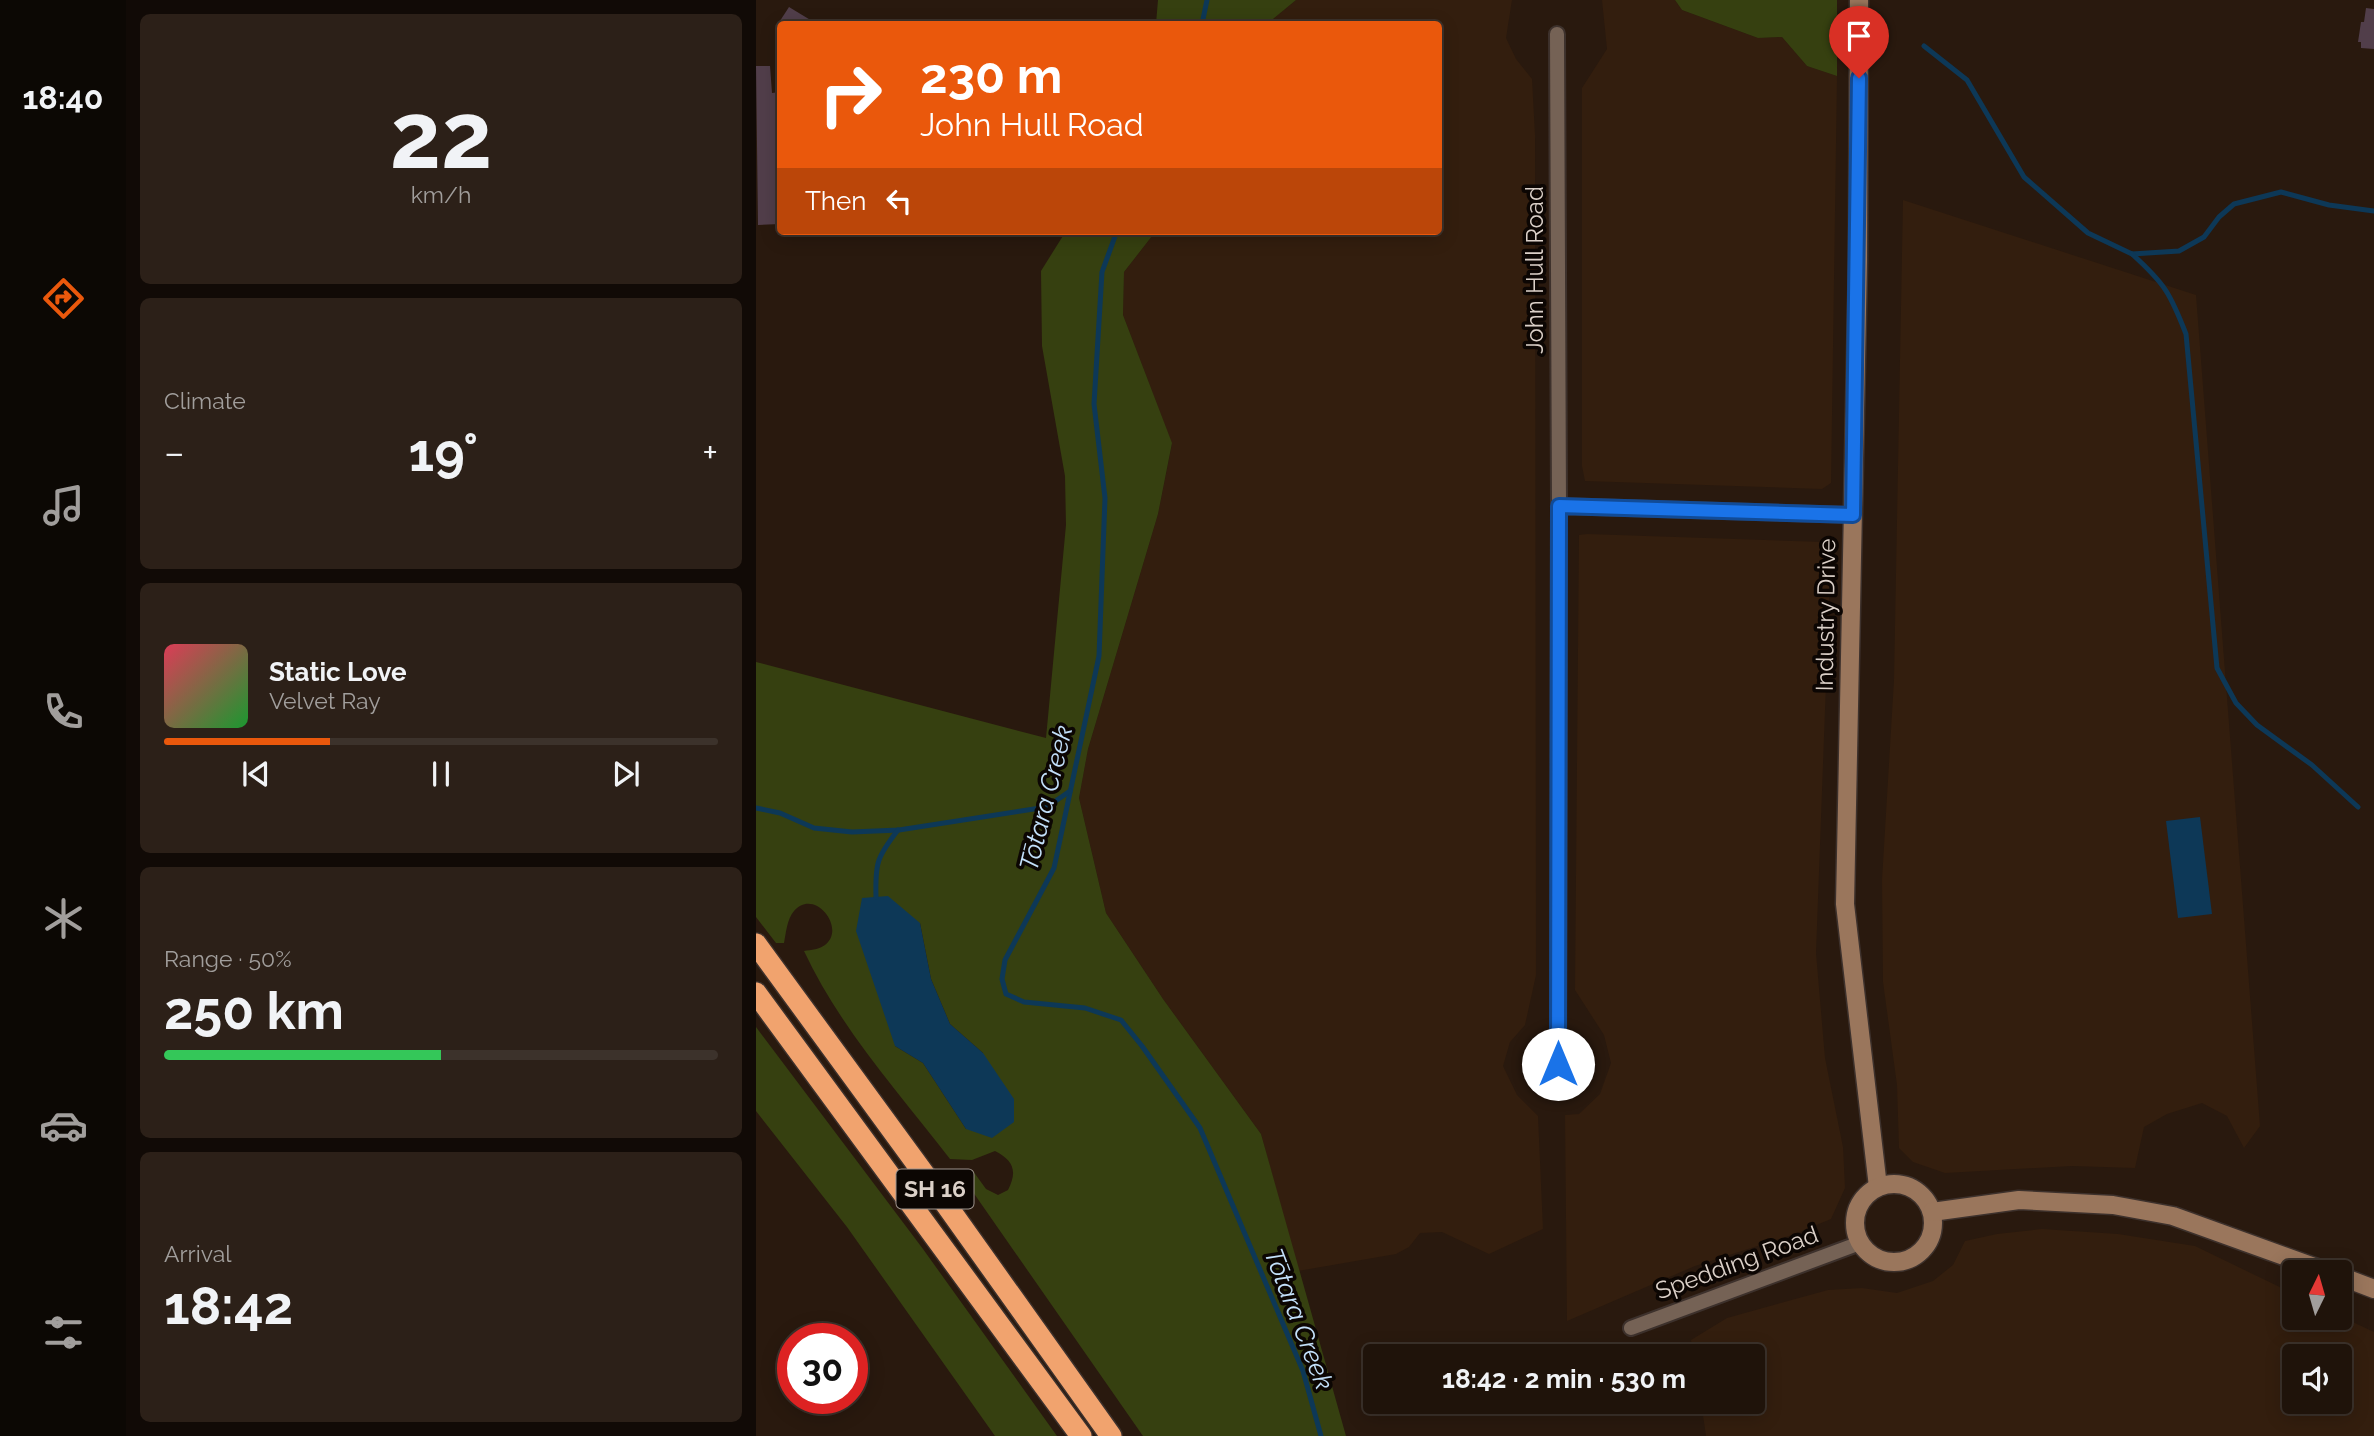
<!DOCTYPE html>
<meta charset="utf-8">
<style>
body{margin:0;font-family:Raleway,sans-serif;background:#2c2018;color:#f1f3f6;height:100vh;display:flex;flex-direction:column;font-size:26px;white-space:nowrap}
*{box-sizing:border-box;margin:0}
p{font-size:23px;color:#a19e9c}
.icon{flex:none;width:38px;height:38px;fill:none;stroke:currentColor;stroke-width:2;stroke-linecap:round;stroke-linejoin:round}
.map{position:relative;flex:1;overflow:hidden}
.side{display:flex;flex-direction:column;gap:14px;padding:14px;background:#110a06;width:630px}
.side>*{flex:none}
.banner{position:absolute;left:21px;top:21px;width:665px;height:214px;border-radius:7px;box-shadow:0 4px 18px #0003,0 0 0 2px #3c322b;background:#ea580c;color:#fff;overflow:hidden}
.needle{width:46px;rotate:5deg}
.tools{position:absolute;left:1526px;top:1260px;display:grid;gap:14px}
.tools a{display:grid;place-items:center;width:70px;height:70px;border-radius:7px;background:#1f130a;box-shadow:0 4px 18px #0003,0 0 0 2px #3c322b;font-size:35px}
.speed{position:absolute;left:21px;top:1323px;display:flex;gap:14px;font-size:35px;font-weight:700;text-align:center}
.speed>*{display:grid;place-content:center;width:91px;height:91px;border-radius:50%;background:#1f130a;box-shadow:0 4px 18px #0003,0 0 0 2px #3c322b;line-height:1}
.speed .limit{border:10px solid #d22;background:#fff;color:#111}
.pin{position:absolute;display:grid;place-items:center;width:60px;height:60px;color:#fff;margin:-72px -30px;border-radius:50% 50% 50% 0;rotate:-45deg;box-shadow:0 0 7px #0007}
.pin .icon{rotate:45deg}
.me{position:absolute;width:77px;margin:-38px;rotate:0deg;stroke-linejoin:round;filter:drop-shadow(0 0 5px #0008)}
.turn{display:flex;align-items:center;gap:24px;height:147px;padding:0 28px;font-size:32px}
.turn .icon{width:91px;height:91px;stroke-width:2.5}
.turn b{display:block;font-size:49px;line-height:60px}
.then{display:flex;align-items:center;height:66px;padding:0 28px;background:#0003;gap:14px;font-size:26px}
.big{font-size:52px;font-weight:700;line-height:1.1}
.side .tile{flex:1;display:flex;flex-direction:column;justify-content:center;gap:10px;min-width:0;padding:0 24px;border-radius:10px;background:#2c2018}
.side .dial{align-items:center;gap:0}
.dial b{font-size:91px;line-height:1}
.song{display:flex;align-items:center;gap:21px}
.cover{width:84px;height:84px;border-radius:10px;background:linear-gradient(135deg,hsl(350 70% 55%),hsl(130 70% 35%))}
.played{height:7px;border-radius:4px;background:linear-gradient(90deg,#ea580c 30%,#3c322b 30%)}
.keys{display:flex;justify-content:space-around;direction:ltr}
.heat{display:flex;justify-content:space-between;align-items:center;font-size:38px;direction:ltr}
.charge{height:10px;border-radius:5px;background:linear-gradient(90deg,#34c759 50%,#3c322b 0)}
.trip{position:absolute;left:607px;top:1344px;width:402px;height:70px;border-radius:7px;background:#1f130a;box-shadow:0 4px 18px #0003,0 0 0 2px #3c322b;font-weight:700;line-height:70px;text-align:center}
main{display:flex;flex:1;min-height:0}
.tabs{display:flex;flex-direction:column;width:126px;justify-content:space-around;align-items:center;background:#0c0804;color:#a19e9c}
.tabs .icon{width:49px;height:49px}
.tabs .on{color:#ea580c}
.tabs b{font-size:32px;color:#f1f3f6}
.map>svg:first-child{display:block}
.built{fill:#331e0e;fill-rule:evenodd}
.green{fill:#364010;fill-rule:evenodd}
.water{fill:#0d3857}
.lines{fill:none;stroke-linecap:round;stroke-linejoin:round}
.stream{stroke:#0d3857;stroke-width:5}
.building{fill:#513e4a}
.street-casing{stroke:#3d312c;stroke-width:18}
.secondary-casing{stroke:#3d312c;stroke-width:21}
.highway-casing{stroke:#3d312c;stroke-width:24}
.street{stroke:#756255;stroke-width:14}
.secondary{stroke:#9a765c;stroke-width:18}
.highway{stroke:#f1a36e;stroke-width:21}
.route-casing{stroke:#114b97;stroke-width:18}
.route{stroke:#1a73e8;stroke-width:12}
.labels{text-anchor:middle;stroke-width:7;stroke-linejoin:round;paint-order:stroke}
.shield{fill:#0c0603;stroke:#9d938d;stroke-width:2}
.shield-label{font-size:23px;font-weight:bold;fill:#dbd0c8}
.street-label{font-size:24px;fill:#dbd0c8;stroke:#0c0603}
.water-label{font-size:26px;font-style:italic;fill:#c3e0fa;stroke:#0c0603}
</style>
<main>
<nav class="tabs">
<b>18:40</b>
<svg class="icon on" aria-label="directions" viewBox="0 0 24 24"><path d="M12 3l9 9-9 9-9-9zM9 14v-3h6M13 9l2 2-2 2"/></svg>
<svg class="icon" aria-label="music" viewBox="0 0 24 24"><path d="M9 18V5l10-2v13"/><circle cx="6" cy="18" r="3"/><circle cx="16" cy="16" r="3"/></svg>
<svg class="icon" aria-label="phone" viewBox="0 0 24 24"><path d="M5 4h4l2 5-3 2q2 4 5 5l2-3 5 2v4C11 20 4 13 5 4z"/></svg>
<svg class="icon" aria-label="climate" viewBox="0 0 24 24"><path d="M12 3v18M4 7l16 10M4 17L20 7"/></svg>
<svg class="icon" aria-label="car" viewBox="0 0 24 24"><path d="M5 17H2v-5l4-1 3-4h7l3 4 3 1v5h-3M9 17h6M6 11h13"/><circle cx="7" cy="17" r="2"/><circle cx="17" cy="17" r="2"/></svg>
<svg class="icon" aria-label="filters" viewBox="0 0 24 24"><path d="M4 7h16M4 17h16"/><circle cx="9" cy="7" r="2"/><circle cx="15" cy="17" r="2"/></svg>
</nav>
<section class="side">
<div class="tile dial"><b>22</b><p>km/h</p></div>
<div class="tile"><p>Climate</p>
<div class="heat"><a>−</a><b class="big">19°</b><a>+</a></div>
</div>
<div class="tile">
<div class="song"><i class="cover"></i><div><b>Static Love</b><p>Velvet Ray</p></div></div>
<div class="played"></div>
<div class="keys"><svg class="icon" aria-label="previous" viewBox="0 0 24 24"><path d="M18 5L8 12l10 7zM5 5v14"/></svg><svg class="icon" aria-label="pause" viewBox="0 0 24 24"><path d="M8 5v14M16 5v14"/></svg><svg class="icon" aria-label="next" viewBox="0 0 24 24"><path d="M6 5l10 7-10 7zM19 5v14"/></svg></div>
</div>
<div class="tile"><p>Range · 50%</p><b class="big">250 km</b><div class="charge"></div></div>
<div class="tile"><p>Arrival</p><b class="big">18:42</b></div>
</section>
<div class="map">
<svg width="1618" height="1436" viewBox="0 0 1618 1436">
<rect width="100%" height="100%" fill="#29190e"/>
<!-- built -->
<g class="built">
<polygon points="540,0 756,0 750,38 760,59 776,79 779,135 780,975 769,1025 754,1042 747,1066 761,1095 782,1116 787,1229 733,1254 686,1232 664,1233 653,1247 640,1254 542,1271 505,1134 407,999 350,913 323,798 332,749 402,514 416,444 367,315 368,272 400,231 682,231 682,24 511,24"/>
<polygon points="846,0 919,0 926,10 1002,38 1026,37 1051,66 1081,76 1075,483 1066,489 829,481 826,466 826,88 851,49"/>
<polygon points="1147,200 1440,295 1504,1126 1488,1148 1471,1116 1446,1103 1411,1114 1388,1127 1379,1168 1316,1166 1189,1173 1157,1162 1143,1148 1141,1085 1127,982 1126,880 1138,680"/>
<polygon points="831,534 1067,542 1075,548 1060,953 1069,1058 1087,1147 1089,1188 1075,1219 1036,1235 939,1266 811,1321 809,1115 823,1114 844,1094 855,1063 848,1035 819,990 823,535"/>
<path d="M1286,1229L1362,1234L1439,1246L1538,1294V1318H1584V1316L1618,1332V1436H950L945,1402H998V1356H937L935,1340L971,1318L1072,1290L1106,1288L1141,1293L1177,1281L1197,1265L1209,1241L1241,1234ZM1584,1356V1402H1538V1356Z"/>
</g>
<!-- green -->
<g class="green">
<polygon points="402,0 540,0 511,24 400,24"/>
<polygon points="919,0 1081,0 1081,76 1051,66 1026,37 1002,38 926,10"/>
<path d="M310,231H400L368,272L367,315L416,443L402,514L332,749L323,798L350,913L407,999L505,1134L590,1436H387L203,1172L217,1171L230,1189L242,1195L252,1190C262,1171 257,1160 239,1151L216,1160L194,1159C143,1093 84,1028 48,951C55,950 64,949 69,945C91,928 58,887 38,911C31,919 30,933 28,943H20L0,917V662L290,738L310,525L309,476L286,346L285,271ZM164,923L175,979L194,1024L227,1053L210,1129L167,1063L139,1046Z"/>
<polygon points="0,1027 167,1249 301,1436 239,1436 91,1227 0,1111"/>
</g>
<!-- water -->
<g class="water">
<polygon points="1444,817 1456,914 1422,918 1410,821"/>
<polygon points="132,896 164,923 175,979 194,1024 227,1053 258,1099 258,1122 236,1138 210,1129 167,1063 139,1046 100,931 106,898"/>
</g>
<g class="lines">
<!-- stream -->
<g class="stream">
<polyline points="446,24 451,0"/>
<polyline points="1168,46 1211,80 1268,177 1332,233 1376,254 1423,251 1448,237 1463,217 1478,204 1525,192 1573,205 1618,211"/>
<polyline points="361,231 346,272 338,404 349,498 343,656 298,868 249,960 246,979 250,994 268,1002 329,1008 365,1020 386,1046 444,1128 547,1371 565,1436"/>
<path d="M1376,254C1409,284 1414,293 1430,334L1461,668L1480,703L1501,725L1556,765L1602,807"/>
<polyline points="0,808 24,813 58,828 96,832 143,830 291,807 314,791"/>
<path d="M120,897C119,863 121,857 142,830"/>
</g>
</g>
<!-- building -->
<g class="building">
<polygon points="33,7 61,24 22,24"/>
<polygon points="1610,8 1618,9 1618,49 1605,48 1605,42 1602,42 1605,22 1608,22"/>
<polygon points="0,66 14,66 16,93 24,92 24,224 2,225"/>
</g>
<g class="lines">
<defs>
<g id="street">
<polyline points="801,34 803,506 802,1064"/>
<polyline points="803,506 1097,515"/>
<polyline points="875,1328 1104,1243"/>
</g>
<g id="secondary">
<polyline points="1103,0 1102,261 1089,904 1122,1187"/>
<circle cx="1138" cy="1223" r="39"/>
<polyline points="1176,1212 1263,1200 1357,1205 1417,1216 1572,1272"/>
<polyline points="1584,1276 1618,1289"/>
</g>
<g id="highway">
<polyline points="0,944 174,1182 355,1436"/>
<polyline points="0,993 325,1436"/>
</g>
</defs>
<!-- street casing -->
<use href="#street" class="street-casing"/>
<!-- secondary casing -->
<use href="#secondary" class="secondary-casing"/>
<!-- highway casing -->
<use href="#highway" class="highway-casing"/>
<!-- street -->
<use href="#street" class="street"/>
<!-- secondary -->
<use href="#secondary" class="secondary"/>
<!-- highway -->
<use href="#highway" class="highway"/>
</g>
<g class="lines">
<defs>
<polyline id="route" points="802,1064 803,506 1097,515 1103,78"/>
</defs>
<!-- route casing -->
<use href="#route" class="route-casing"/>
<!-- route -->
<use href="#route" class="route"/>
</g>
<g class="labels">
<!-- shield labels -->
<rect class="shield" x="140.5" y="1169.5" width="77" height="39" rx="5"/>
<g class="shield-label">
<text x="179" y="1197">SH 16</text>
</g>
<!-- street labels -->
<g class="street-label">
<text transform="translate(779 270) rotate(-90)" y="8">John Hull Road</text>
<text transform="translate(1070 615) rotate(-89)" y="8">Industry Drive</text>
<text transform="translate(981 1263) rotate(-20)" y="8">Spedding Road</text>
</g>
<!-- water labels -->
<g class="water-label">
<text transform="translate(290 798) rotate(-76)" y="9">Tōtara Creek</text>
<text transform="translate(543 1319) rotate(69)" y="9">Tōtara Creek</text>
</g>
</g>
</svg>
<div class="tools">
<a><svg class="needle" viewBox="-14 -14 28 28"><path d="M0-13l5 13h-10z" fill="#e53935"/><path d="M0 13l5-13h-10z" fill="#a19e9c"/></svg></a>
<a><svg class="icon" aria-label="sound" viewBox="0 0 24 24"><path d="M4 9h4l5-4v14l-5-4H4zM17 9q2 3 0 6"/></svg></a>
</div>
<div class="speed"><div class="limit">30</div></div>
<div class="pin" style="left:1103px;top:78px;background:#d93025"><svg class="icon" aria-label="arrive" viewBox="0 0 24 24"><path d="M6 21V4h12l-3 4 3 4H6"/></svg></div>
<svg class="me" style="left:802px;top:1064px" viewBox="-20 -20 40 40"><circle r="19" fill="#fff"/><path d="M0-13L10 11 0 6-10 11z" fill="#1a73e8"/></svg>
<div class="trip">18:42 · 2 min · 530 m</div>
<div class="banner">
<div class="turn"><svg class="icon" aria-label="right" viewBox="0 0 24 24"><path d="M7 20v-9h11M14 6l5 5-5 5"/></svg><div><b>230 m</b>John Hull Road</div></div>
<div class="then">Then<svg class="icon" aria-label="left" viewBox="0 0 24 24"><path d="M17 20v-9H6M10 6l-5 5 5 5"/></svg></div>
</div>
</div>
</main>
